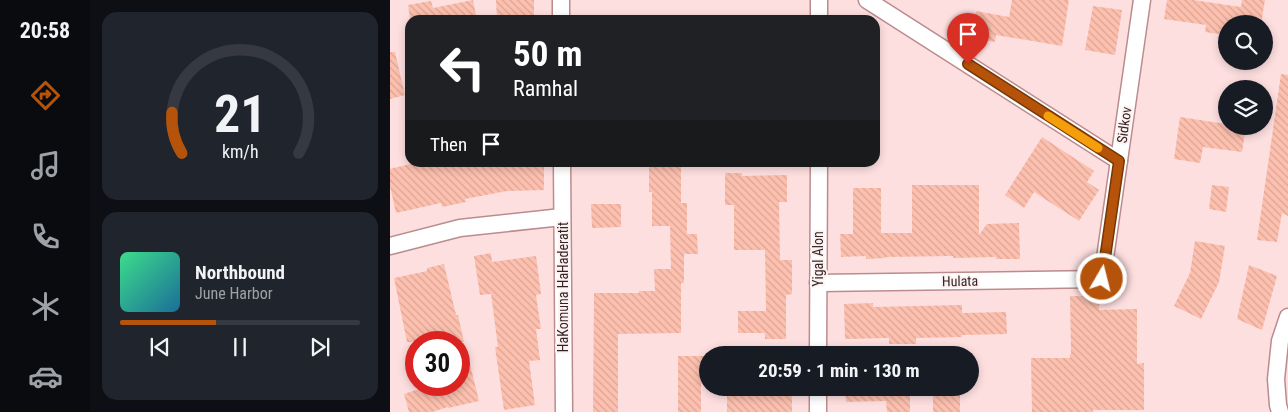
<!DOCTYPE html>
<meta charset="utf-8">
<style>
body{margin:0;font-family:"Roboto Condensed",sans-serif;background:#20242c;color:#f1f3f6;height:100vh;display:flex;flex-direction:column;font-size:19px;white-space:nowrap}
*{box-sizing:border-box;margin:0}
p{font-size:16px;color:#9ea1a6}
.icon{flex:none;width:28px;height:28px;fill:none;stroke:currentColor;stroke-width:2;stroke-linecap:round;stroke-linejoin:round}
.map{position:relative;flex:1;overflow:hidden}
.panel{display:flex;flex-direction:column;gap:12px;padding:12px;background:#0d0f14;width:300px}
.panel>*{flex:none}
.top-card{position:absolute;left:15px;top:15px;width:475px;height:152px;border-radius:15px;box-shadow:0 2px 8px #0003;background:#202124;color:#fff;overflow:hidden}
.controls{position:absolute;left:828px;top:15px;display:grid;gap:10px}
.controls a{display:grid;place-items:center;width:55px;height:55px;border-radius:50%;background:#171b24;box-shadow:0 2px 8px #0003;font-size:25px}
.speed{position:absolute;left:15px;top:331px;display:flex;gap:10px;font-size:25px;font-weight:700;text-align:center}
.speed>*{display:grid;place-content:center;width:65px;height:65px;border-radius:50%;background:#171b24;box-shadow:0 2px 8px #0003;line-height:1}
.speed .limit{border:8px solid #d22;background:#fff;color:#111}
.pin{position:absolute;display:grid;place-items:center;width:42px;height:42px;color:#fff;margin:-51px -21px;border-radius:50% 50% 50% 0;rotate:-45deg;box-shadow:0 0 5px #0007}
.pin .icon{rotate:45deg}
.me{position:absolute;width:55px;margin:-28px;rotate:8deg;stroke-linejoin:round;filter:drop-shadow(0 0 4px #0008)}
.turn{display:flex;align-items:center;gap:18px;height:105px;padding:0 25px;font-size:22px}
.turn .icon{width:65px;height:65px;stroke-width:2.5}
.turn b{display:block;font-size:35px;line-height:42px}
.then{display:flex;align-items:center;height:48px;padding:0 25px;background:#0003;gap:10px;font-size:19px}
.panel .card{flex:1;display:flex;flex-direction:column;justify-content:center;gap:8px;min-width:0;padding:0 18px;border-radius:15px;background:#20242c}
.panel .dial{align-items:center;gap:0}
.dial svg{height:130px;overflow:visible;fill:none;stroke:#363941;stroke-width:7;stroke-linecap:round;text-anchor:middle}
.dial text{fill:#f1f3f6;stroke:none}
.song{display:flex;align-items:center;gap:15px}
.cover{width:60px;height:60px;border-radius:8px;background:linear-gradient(135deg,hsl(150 70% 55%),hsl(200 70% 35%))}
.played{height:5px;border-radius:2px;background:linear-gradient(90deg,#b45309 40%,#363941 40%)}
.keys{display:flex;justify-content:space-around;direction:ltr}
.trip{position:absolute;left:309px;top:346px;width:280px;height:50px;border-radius:25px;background:#171b24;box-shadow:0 2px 8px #0003;font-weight:700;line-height:50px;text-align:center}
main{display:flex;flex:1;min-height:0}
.menu{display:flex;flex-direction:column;width:90px;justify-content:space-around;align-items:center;background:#090b0e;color:#9ea1a6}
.menu .icon{width:35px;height:35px}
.menu .selected{color:#b45309}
.menu b{font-size:22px;color:#f1f3f6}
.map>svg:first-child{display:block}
.building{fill:url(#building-back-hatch)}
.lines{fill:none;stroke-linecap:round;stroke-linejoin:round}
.minor-casing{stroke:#bb8c8d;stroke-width:19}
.minor{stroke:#fff;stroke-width:16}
.route-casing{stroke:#753606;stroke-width:12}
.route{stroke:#b45309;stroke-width:9}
.slow{stroke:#f59e0b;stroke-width:9}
.labels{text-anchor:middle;stroke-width:4;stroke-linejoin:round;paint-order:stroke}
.street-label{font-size:14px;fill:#352323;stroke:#fdf2f2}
</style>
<main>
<nav class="menu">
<b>20:58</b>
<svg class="icon selected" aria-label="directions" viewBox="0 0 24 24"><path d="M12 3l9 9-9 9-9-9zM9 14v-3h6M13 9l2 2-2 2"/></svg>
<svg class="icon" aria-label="music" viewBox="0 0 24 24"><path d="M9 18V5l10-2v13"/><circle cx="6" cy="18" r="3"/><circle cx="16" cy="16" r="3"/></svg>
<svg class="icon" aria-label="phone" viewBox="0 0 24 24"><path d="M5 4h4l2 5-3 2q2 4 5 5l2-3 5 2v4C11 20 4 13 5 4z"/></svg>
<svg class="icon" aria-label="climate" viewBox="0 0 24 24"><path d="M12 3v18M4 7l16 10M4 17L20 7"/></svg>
<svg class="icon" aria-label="car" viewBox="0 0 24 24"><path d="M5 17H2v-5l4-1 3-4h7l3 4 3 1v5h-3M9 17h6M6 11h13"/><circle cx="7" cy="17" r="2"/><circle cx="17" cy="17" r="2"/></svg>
</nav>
<section class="panel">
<div class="card dial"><svg viewBox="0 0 100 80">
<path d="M14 69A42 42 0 1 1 86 69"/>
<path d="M14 69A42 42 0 0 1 8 44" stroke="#b45309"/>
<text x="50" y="56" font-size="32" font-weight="700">21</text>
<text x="50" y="72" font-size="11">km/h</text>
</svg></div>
<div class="card">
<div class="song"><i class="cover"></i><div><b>Northbound</b><p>June Harbor</p></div></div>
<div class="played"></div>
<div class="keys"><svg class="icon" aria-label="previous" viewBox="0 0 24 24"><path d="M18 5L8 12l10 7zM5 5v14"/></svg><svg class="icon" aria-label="pause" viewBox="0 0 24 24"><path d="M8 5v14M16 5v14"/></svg><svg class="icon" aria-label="next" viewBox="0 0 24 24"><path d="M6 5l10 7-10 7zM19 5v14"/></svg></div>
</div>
</section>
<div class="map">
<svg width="898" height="412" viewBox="0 0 898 412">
<defs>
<pattern id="building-back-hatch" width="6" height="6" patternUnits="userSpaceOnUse" patternTransform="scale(1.25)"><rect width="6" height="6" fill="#fdc0af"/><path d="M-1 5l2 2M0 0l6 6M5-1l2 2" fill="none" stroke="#d9a596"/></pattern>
</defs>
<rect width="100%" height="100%" fill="#fedfe0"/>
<!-- building -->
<g class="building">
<polygon points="83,0 87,20 20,20 18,5 41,1 43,8"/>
<polygon points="106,0 144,0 144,20 107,20"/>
<polygon points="622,0 679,0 672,46 606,35 605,42 582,38 586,11 619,17"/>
<polygon points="777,0 803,0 851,7 852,0 875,0 871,24 836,24 836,35 815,32 816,25 774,19"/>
<polygon points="703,6 732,10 725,55 695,50"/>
<polygon points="0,52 5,52 15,95 0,99"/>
<polygon points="891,74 898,75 898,216 892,213 887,242 867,240"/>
<polygon points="790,117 836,124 836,126 856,126 852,152 813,147 810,163 784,159"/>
<polygon points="652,137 704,171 697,182 709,190 689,221 644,192 634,208 615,195"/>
<polygon points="28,162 154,162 154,190 117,191 75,199 76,202 52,207 51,203 6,213 0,186 0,169"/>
<polygon points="259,162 291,162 291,203 297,203 297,234 307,234 308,254 294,254 294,283 291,283 291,333 228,334 228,412 203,412 204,293 249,293 249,291 265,291 264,269 281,269 280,226 262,226 262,192 259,192"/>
<polygon points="335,173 352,173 352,176 397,175 397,202 389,202 390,260 402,260 402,294 396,295 396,339 375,339 375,333 348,333 348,311 376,311 375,250 344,250 344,205 335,205"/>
<polygon points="522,185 589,185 589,235 597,224 629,223 630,259 606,259 606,257 563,258 563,256 496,257 496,258 476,259 476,256 451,257 450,234 463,234 463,188 491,188 491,233 522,233"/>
<polygon points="822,185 839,187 836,212 819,209"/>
<polygon points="201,204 231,204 231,227 202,228"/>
<polygon points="805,241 835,246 829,282 811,319 784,306 800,273"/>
<polygon points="101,253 102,262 146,256 151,294 146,295 151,329 146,329 150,360 139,361 145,405 114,410 105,347 108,347 101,294 90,295 84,256"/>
<polygon points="54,264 66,315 68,315 74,342 17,342 4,278 37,271 37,268"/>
<polygon points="859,265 887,276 872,330 847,319"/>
<polygon points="680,296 709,296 709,310 747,309 747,364 754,363 754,410 703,410 703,412 642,412 641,358 680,358 680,354 681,354"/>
<polygon points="483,303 483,307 572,305 572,313 616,312 617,334 572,335 572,337 526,338 526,344 499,344 499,338 455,339 454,304"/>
<polygon points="69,343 74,343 79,364 80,364 89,401 58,408 58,407 42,412 19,412 14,394 41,385 69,385"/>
<polygon points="288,356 317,356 317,384 311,384 311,412 288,412"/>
<rect x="337" y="388" width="65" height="24"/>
<polygon points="455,388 520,388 520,412 497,412 496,401 456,402"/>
<rect x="543" y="388" width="27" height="24"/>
</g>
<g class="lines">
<defs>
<g id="minor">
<polyline points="171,0 171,20"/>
<polyline points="477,0 729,161"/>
<polyline points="429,20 429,0"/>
<polyline points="172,162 174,412"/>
<polyline points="0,246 70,228 172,217"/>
<polyline points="428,283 712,279 752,0"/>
<polyline points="428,355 429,162"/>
<polyline points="428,412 428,388"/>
<polyline points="890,412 888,405 886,379 890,341 898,317"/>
</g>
</defs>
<!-- minor casing -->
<use href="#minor" class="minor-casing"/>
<!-- minor -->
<use href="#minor" class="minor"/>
</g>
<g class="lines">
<defs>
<polyline id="route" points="578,64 729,161 712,279"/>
</defs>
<!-- route casing -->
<use href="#route" class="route-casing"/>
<!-- route -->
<use href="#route" class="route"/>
<!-- slow -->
<polyline class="slow" points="658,116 708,148"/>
</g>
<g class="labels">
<!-- street labels -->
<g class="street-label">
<text transform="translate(734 125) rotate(-82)" y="5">Sidkov</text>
<text transform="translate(428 259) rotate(-90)" y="5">Yigal Alon</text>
<text transform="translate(570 281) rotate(-1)" y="5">Hulata</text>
<text transform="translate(173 287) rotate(-90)" y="5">HaKomuna HaHaderatit</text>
</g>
</g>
</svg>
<div class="controls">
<a><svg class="icon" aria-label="search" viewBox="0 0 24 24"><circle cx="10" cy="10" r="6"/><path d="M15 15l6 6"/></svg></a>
<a><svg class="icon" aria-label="layers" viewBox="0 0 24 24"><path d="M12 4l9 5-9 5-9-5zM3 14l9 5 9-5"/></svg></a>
</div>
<div class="speed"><div class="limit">30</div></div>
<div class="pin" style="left:578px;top:64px;background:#d93025"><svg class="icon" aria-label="arrive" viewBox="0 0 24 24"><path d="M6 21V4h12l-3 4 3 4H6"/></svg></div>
<svg class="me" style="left:712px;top:279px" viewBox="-20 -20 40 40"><circle r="17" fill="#b45309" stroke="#fff" stroke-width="3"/><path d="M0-11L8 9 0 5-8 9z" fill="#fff"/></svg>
<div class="trip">20:59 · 1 min · 130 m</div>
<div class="top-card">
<div class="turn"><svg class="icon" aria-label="left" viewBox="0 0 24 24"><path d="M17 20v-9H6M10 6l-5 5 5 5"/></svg><div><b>50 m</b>Ramhal</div></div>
<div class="then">Then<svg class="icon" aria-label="arrive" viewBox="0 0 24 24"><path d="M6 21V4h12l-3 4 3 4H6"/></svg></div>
</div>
</div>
</main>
